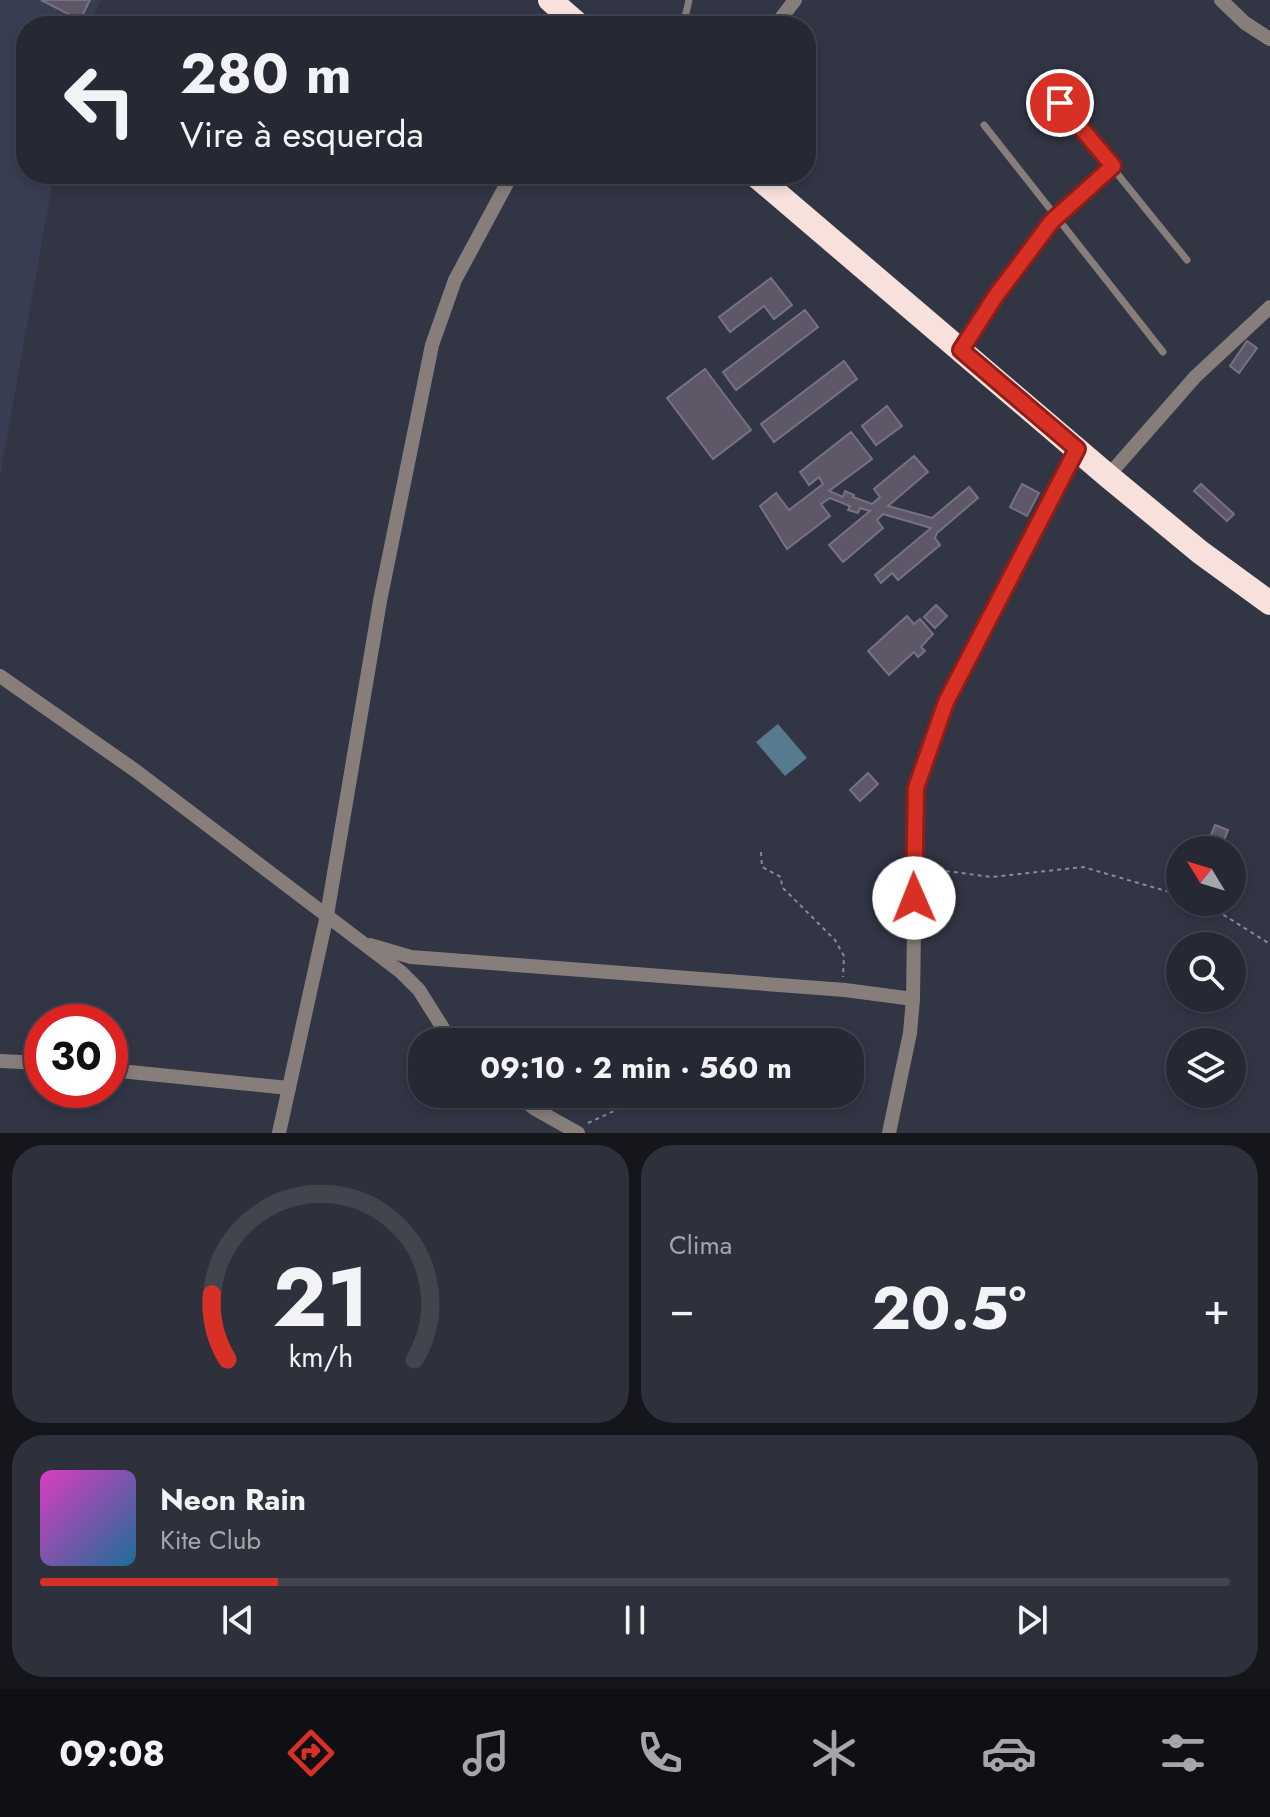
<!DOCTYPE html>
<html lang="pt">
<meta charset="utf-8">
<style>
body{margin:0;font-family:Jost,sans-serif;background:#2e303b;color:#f1f3f6;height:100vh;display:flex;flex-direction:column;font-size:30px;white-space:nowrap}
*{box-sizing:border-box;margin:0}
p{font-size:26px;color:#a4a6ac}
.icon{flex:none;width:44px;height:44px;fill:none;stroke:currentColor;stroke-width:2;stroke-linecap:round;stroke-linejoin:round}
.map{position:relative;height:1133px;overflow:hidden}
.panel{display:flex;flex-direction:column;gap:12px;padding:12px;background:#15161c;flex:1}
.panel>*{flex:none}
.hud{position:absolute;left:16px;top:16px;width:800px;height:168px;border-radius:32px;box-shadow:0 4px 12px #0003,0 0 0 2px #42444e;background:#262833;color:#f1f3f6;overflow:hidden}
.needle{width:52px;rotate:308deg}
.buttons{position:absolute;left:1166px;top:836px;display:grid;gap:16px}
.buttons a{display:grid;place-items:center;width:80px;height:80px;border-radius:50%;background:#262833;box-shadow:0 4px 12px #0003,0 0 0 2px #42444e;font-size:40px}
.speed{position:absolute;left:24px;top:1004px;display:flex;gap:16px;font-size:40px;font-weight:700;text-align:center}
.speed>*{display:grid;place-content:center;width:104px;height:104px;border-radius:50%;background:#262833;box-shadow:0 4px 12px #0003,0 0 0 2px #42444e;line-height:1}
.speed .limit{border:12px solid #d22;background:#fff;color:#111}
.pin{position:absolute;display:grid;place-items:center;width:68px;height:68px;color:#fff;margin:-34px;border:4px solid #fff;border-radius:50%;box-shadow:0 2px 8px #0007}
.me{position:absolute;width:88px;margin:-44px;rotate:359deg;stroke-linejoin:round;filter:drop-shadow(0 0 6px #0008)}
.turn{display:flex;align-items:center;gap:28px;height:168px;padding:0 32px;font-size:36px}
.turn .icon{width:104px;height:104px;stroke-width:2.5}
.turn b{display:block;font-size:56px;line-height:68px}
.big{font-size:60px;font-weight:700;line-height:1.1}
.panel .tile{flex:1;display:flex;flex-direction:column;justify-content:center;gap:12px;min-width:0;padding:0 28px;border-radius:32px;background:#2e303b}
.panel .dial{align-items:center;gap:0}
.dial svg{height:208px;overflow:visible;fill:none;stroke:#42444e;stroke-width:7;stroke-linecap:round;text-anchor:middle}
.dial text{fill:#f1f3f6;stroke:none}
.song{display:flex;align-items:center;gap:24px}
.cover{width:96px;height:96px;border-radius:12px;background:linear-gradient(135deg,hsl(310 70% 55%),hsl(200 70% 35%))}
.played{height:8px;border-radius:4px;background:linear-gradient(90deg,#d93025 20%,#42444e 20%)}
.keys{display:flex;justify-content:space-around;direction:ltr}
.heat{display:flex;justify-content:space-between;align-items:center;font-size:44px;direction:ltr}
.panel .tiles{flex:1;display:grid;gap:12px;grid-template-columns:1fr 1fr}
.tile:last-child{grid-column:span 2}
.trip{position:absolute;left:408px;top:1028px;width:456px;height:80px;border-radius:32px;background:#262833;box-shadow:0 4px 12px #0003,0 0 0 2px #42444e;font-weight:700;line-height:80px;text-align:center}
.menu{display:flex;height:128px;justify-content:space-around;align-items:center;background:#0f1014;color:#a4a6ac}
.menu .icon{width:56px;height:56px}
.menu .on{color:#d93025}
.menu b{font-size:36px;color:#f1f3f6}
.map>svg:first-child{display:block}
.built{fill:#393d52}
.water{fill:#567b8e}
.building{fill:#5d5767;stroke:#777182;stroke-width:2}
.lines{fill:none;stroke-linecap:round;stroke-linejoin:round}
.path{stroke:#898b97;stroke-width:2;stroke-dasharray:4 4;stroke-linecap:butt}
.lane{stroke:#877e7c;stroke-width:7}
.street{stroke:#877e7c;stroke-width:14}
.highway{stroke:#f8e1dd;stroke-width:24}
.route-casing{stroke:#8d1f18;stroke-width:20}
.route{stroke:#d93025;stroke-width:14}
</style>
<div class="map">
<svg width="1270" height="1133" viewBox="0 0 1270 1133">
<rect width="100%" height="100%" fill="#323544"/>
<!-- built -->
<polygon class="built" points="0,0 101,0 88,26 26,26 26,174 54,174 0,477"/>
<!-- water -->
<polygon class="water" points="778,724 807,758 785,776 756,742"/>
<!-- building -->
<g class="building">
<polygon points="41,0 90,0 80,20"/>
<polygon points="771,278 792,305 774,319 764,306 730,332 719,317"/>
<polygon points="805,310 818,327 736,390 723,372"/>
<polygon points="1247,341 1257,348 1239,373 1230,366"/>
<polygon points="844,361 857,379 774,442 761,424"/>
<polygon points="705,369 751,430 713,459 667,398"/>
<polygon points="887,406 902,426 876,445 862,426"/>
<polygon points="851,432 872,459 829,491 843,497 845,491 854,495 853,497 872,504 880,497 874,489 914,456 928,472 888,506 932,518 969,487 978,498 937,533 935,538 940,545 898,580 892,573 881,583 875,575 931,528 883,514 877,520 883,528 843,562 829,545 870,511 860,508 858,513 848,510 850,506 830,498 821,504 830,516 787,549 760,506 776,493 789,510 823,484 819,477 809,485 800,472"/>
<polygon points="1022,484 1039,493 1027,516 1010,507"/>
<polygon points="1201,484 1234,514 1227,521 1194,491"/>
<polygon points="936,605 947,616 935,628 924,617"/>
<polygon points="907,616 914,624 920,619 933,634 921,647 925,651 918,657 914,652 889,675 868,651"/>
<polygon points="868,773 878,784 860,801 850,790"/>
<polygon points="1215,825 1228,830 1220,850 1206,847"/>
</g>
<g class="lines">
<!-- path -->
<g class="path">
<polyline points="761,852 762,867 781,877 782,887 835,940 844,956 843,977"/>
<polyline points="930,869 992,877 1083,867 1180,895"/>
<polyline points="1203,902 1270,944"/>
<polyline points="829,1042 841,1037"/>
<polyline points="588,1123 651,1094"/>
</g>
<!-- lane -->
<g class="lane">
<polyline points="683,26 689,0"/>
<polyline points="1043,82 1187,260"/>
<polyline points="984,125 1163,352"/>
<polyline points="962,348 995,297 1052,221 1113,166"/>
</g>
<!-- street -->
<g class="street">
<polyline points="1221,0 1245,23 1270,39"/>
<polyline points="775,26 795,0"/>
<polyline points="1108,476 1195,377 1270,307"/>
<polyline points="0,676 136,771 401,972 419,990 446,1033 455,1042"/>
<polyline points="370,945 411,957 845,990 913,999"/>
<polyline points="0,1061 42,1063"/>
<polyline points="110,1070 289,1088"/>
<polyline points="516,1094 535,1109 578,1133"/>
<polyline points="279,1133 327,915 380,601 432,345 455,280 512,174"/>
<polyline points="889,1133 910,1033 913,999 916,788 946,702 1077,449"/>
</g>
<!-- highway -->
<g class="highway">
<polyline points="550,0 580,26"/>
<polyline points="754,174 1108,476 1200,552 1270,603"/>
</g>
</g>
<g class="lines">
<defs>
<polyline id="route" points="914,898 916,788 946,702 1077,449 961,350 995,297 1052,221 1113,166 1060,103"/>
</defs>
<!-- route casing -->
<use href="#route" class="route-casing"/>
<!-- route -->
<use href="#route" class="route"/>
</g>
</svg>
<div class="buttons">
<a><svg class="needle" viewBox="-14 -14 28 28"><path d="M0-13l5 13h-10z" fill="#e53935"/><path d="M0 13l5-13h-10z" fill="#a4a6ac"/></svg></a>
<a><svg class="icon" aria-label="search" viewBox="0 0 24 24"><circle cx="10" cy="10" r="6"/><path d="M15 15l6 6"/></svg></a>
<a><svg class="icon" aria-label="layers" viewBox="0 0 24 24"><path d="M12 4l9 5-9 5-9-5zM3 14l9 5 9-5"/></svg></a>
</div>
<div class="speed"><div class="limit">30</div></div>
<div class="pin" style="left:1060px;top:103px;background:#d93025"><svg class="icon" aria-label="arrive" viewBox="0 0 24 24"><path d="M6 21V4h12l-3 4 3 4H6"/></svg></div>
<svg class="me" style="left:914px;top:898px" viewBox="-20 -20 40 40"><circle r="19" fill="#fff"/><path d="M0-13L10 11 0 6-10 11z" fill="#d93025"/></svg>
<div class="trip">09:10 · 2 min · 560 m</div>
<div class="hud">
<div class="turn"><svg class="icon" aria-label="left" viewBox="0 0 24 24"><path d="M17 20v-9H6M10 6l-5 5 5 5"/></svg><div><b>280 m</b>Vire à esquerda</div></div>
</div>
</div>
<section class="panel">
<div class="tiles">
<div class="tile dial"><svg viewBox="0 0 100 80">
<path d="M14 69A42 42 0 1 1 86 69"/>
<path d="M14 69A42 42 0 0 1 8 44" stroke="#d93025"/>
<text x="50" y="56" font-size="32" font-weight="700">21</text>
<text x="50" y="72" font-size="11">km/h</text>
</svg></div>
<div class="tile"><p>Clima</p>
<div class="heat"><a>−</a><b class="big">20.5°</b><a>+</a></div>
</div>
<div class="tile">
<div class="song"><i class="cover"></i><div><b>Neon Rain</b><p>Kite Club</p></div></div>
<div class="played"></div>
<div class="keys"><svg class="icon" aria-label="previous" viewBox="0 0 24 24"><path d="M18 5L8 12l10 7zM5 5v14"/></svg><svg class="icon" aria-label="pause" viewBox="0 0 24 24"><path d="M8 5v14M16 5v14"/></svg><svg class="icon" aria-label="next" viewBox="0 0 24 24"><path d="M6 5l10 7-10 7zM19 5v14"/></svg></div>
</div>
</div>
</section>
<nav class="menu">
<b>09:08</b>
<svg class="icon on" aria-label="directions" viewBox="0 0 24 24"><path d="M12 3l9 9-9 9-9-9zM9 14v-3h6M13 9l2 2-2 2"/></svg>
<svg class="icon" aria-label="music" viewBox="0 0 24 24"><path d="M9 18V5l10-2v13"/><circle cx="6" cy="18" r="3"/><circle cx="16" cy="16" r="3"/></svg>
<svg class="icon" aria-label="phone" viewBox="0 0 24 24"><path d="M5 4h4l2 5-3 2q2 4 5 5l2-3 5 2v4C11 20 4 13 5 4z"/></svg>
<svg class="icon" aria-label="climate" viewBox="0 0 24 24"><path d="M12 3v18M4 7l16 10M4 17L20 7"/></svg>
<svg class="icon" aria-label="car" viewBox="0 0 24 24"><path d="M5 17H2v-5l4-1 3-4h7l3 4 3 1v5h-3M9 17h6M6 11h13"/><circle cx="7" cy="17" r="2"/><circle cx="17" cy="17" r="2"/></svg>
<svg class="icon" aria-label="filters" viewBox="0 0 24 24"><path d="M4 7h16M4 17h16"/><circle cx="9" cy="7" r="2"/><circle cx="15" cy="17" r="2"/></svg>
</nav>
